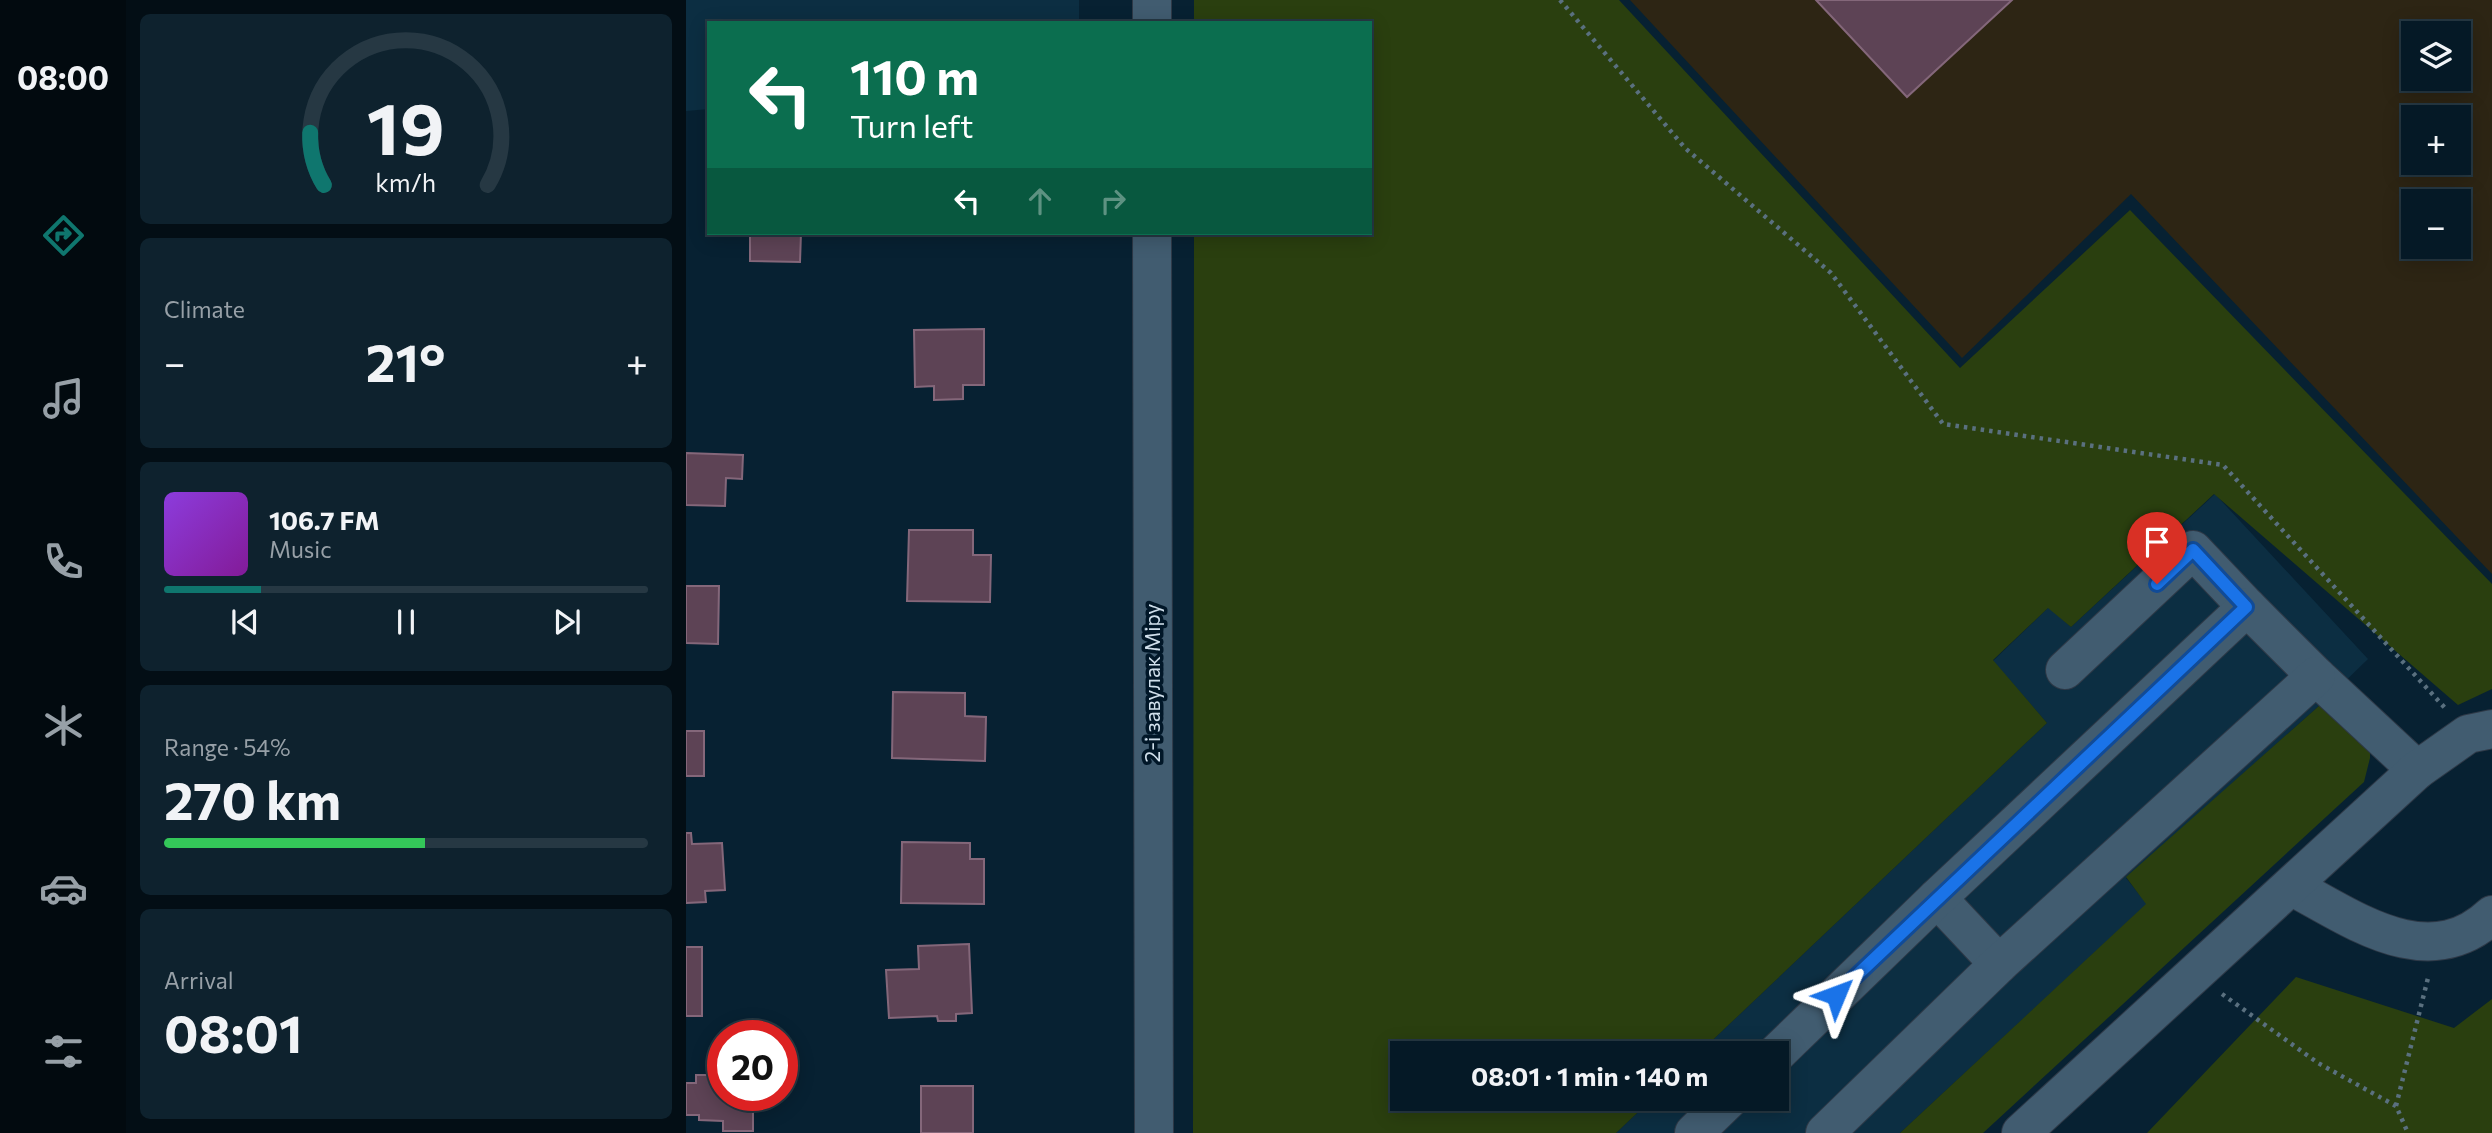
<!DOCTYPE html>
<meta charset="utf-8">
<style>
body{margin:0;font-family:Commissioner,sans-serif;background:#0e222e;color:#f1f3f6;height:100vh;display:flex;flex-direction:column;font-size:26px;white-space:nowrap}
*{box-sizing:border-box;margin:0}
p{font-size:23px;color:#97a0a7}
.icon{flex:none;width:38px;height:38px;fill:none;stroke:currentColor;stroke-width:2;stroke-linecap:round;stroke-linejoin:round}
.map{position:relative;flex:1;overflow:hidden}
.drawer{display:flex;flex-direction:column;gap:14px;padding:14px;background:#030e15;width:560px}
.drawer>*{flex:none}
.top-card{position:absolute;left:21px;top:21px;width:665px;height:214px;border-radius:0px;box-shadow:0 4px 18px #0003,0 0 0 2px #263843;background:#0b6e4f;color:#fff;overflow:hidden}
.buttons{position:absolute;left:1715px;top:21px;display:grid;gap:14px}
.buttons a{display:grid;place-items:center;width:70px;height:70px;border-radius:0px;background:#051926;box-shadow:0 4px 18px #0003,0 0 0 2px #263843;font-size:35px}
.speed{position:absolute;left:21px;top:1020px;display:flex;gap:14px;font-size:35px;font-weight:700;text-align:center}
.speed>*{display:grid;place-content:center;width:91px;height:91px;border-radius:50%;background:#051926;box-shadow:0 4px 18px #0003,0 0 0 2px #263843;line-height:1}
.speed .limit{border:10px solid #d22;background:#fff;color:#111}
.pin{position:absolute;display:grid;place-items:center;width:60px;height:60px;color:#fff;margin:-72px -30px;border-radius:50% 50% 50% 0;rotate:-45deg;box-shadow:0 0 7px #0007}
.pin .icon{rotate:45deg}
.me{position:absolute;width:77px;margin:-38px;rotate:46deg;stroke-linejoin:round;filter:drop-shadow(0 0 5px #0008)}
.turn{display:flex;align-items:center;gap:24px;height:147px;padding:0 28px;font-size:32px}
.turn .icon{width:91px;height:91px;stroke-width:2.5}
.turn b{display:block;font-size:49px;line-height:60px}
.lanes{display:flex;align-items:center;height:66px;padding:0 28px;background:#0003;justify-content:center;gap:35px;direction:ltr}
.lanes .off{opacity:.35}
.big{font-size:52px;font-weight:700;line-height:1.1}
.drawer .card{flex:1;display:flex;flex-direction:column;justify-content:center;gap:10px;min-width:0;padding:0 24px;border-radius:10px;background:#0e222e}
.drawer .dial{align-items:center;gap:0}
.dial svg{height:182px;overflow:visible;fill:none;stroke:#263843;stroke-width:7;stroke-linecap:round;text-anchor:middle}
.dial text{fill:#f1f3f6;stroke:none}
.song{display:flex;align-items:center;gap:21px}
.cover{width:84px;height:84px;border-radius:10px;background:linear-gradient(135deg,hsl(270 70% 55%),hsl(290 70% 35%))}
.played{height:7px;border-radius:4px;background:linear-gradient(90deg,#0f766e 20%,#263843 20%)}
.keys{display:flex;justify-content:space-around;direction:ltr}
.heat{display:flex;justify-content:space-between;align-items:center;font-size:38px;direction:ltr}
.charge{height:10px;border-radius:5px;background:linear-gradient(90deg,#34c759 54%,#263843 0)}
.trip{position:absolute;left:704px;top:1041px;width:399px;height:70px;border-radius:0px;background:#051926;box-shadow:0 4px 18px #0003,0 0 0 2px #263843;font-weight:700;line-height:70px;text-align:center}
main{display:flex;flex:1;min-height:0}
.dock{display:flex;flex-direction:column;width:126px;justify-content:space-around;align-items:center;background:#020a0f;color:#97a0a7}
.dock .icon{width:49px;height:49px}
.dock .current{color:#0f766e}
.dock b{font-size:32px;color:#f1f3f6}
.map>svg:first-child{display:block}
.built{fill:#0c2e42}
.medical{fill:#2d2514;fill-rule:evenodd}
.green{fill:#2a3f0f}
.building{fill:#5d4355;stroke:#84677a;stroke-width:2}
.lines{fill:none;stroke-linecap:round;stroke-linejoin:round}
.minor-casing{stroke:#2e3947;stroke-width:40}
.path{stroke:#5a707f;stroke-width:4.5;stroke-dasharray:3.5 5;stroke-linecap:butt}
.minor{stroke:#415c70;stroke-width:38}
.route-casing{stroke:#114b97;stroke-width:18}
.route{stroke:#1a73e8;stroke-width:12}
.labels{text-anchor:middle;stroke-width:7;stroke-linejoin:round;paint-order:stroke}
.street-label{font-size:21px;fill:#d0dfeb;stroke:#011728}
</style>
<main>
<nav class="dock">
<b>08:00</b>
<svg class="icon current" aria-label="directions" viewBox="0 0 24 24"><path d="M12 3l9 9-9 9-9-9zM9 14v-3h6M13 9l2 2-2 2"/></svg>
<svg class="icon" aria-label="music" viewBox="0 0 24 24"><path d="M9 18V5l10-2v13"/><circle cx="6" cy="18" r="3"/><circle cx="16" cy="16" r="3"/></svg>
<svg class="icon" aria-label="phone" viewBox="0 0 24 24"><path d="M5 4h4l2 5-3 2q2 4 5 5l2-3 5 2v4C11 20 4 13 5 4z"/></svg>
<svg class="icon" aria-label="climate" viewBox="0 0 24 24"><path d="M12 3v18M4 7l16 10M4 17L20 7"/></svg>
<svg class="icon" aria-label="car" viewBox="0 0 24 24"><path d="M5 17H2v-5l4-1 3-4h7l3 4 3 1v5h-3M9 17h6M6 11h13"/><circle cx="7" cy="17" r="2"/><circle cx="17" cy="17" r="2"/></svg>
<svg class="icon" aria-label="filters" viewBox="0 0 24 24"><path d="M4 7h16M4 17h16"/><circle cx="9" cy="7" r="2"/><circle cx="15" cy="17" r="2"/></svg>
</nav>
<section class="drawer">
<div class="card dial"><svg viewBox="0 0 100 80">
<path d="M14 69A42 42 0 1 1 86 69"/>
<path d="M14 69A42 42 0 0 1 8 46" stroke="#0f766e"/>
<text x="50" y="56" font-size="32" font-weight="700">19</text>
<text x="50" y="72" font-size="11">km/h</text>
</svg></div>
<div class="card"><p>Climate</p>
<div class="heat"><a>−</a><b class="big">21°</b><a>+</a></div>
</div>
<div class="card">
<div class="song"><i class="cover"></i><div><b>106.7 FM</b><p>Music</p></div></div>
<div class="played"></div>
<div class="keys"><svg class="icon" aria-label="previous" viewBox="0 0 24 24"><path d="M18 5L8 12l10 7zM5 5v14"/></svg><svg class="icon" aria-label="pause" viewBox="0 0 24 24"><path d="M8 5v14M16 5v14"/></svg><svg class="icon" aria-label="next" viewBox="0 0 24 24"><path d="M6 5l10 7-10 7zM19 5v14"/></svg></div>
</div>
<div class="card"><p>Range · 54%</p><b class="big">270 km</b><div class="charge"></div></div>
<div class="card"><p>Arrival</p><b class="big">08:01</b></div>
</section>
<div class="map">
<svg width="1806" height="1133" viewBox="0 0 1806 1133">
<rect width="100%" height="100%" fill="#072132"/>
<!-- built -->
<g class="built">
<polygon points="0,0 393,0 393,23 23,23 23,109 0,111"/>
<polygon points="1529,494 1682,659 1643,697 1440,878 1461,904 1214,1133 930,1133 966,1099 1090,1099 1090,1054 1013,1053 1361,723 1307,661 1363,607 1385,627"/>
</g>
<!-- medical -->
<path class="medical" d="M944,0H1806V574L1445,194L1276,358ZM1727,33H1773V79H1727ZM1727,117H1773V163H1727ZM1727,201H1773V247H1727Z"/>
<!-- green -->
<g class="green">
<polygon points="508,0 933,0 1274,368 1444,210 1806,584 1806,689 1772,705 1528,494 1385,627 1362,608 1307,660 1361,723 1013,1053 716,1054 716,1099 966,1099 930,1133 507,1133 508,233 684,233 684,23 508,23"/>
<polygon points="1643,697 1684,741 1684,758 1678,782 1297,1133 1214,1133 1460,904 1440,877"/>
<polygon points="1610,977 1768,1028 1806,999 1806,1133 1461,1133"/>
</g>
<!-- building -->
<g class="building">
<polygon points="1130,0 1326,0 1221,97"/>
<polygon points="64,233 115,233 114,262 64,261"/>
<polygon points="298,329 298,385 277,385 277,399 248,400 248,386 229,387 228,330"/>
<polygon points="0,453 57,455 56,479 40,478 39,506 0,505"/>
<polygon points="223,530 287,530 287,555 305,555 304,602 221,601"/>
<polygon points="0,586 33,586 32,644 0,643"/>
<polygon points="207,692 279,693 279,716 300,717 299,761 206,758"/>
<rect x="0" y="731" width="18" height="45"/>
<polygon points="0,833 5,833 6,844 36,843 39,890 19,891 20,902 0,903"/>
<polygon points="216,842 284,843 284,859 298,859 298,904 215,903"/>
<polygon points="283,944 286,1013 270,1014 270,1021 252,1021 251,1016 203,1018 200,970 233,969 232,946"/>
<rect x="0" y="947" width="16" height="69"/>
<polygon points="37,1066 37,1096 67,1096 67,1131 37,1131 37,1121 13,1120 13,1115 0,1115 0,1083 10,1083 10,1075 36,1075"/>
<rect x="235" y="1086" width="52" height="47"/>
</g>
<g class="lines">
<defs>
<g id="minor">
<polyline points="466,0 466,23"/>
<polyline points="466,233 468,1133"/>
<polyline points="1379,670 1507,550 1561,607"/>
<path d="M1605,886C1667,919 1742,975 1806,915"/>
<polyline points="1251,898 1313,964"/>
<polyline points="1090,1054 1251,898 1561,607 1630,676 1731,770"/>
<polyline points="1008,1133 1043,1099"/>
<polyline points="1139,1133 1313,964 1630,676"/>
<polyline points="1335,1133 1731,770 1782,734 1806,729"/>
</g>
</defs>
<!-- minor casing -->
<use href="#minor" class="minor-casing"/>
<!-- path -->
<g class="path">
<polyline points="874,0 999,148 1145,273 1257,424 1537,465 1759,708"/>
<polyline points="1536,994 1632,1063 1710,1106 1722,1133"/>
<polyline points="1710,1106 1743,974"/>
</g>
<!-- minor -->
<use href="#minor" class="minor"/>
</g>
<g class="lines">
<defs>
<polyline id="route" points="1150,995 1560,607 1507,550 1471,584"/>
</defs>
<!-- route casing -->
<use href="#route" class="route-casing"/>
<!-- route -->
<use href="#route" class="route"/>
</g>
<g class="labels">
<!-- street labels -->
<g class="street-label">
<text transform="translate(467 683) rotate(-90)" y="7">2-і завулак Міру</text>
</g>
</g>
</svg>
<div class="buttons">
<a><svg class="icon" aria-label="layers" viewBox="0 0 24 24"><path d="M12 4l9 5-9 5-9-5zM3 14l9 5 9-5"/></svg></a>
<a>+</a>
<a>−</a>
</div>
<div class="speed"><div class="limit">20</div></div>
<div class="pin" style="left:1471px;top:584px;background:#d93025"><svg class="icon" aria-label="arrive" viewBox="0 0 24 24"><path d="M6 21V4h12l-3 4 3 4H6"/></svg></div>
<svg class="me" style="left:1150px;top:995px" viewBox="-20 -20 40 40"><path d="M0-17L14 15 0 8-14 15z" fill="#1a73e8" stroke="#fff" stroke-width="4"/></svg>
<div class="trip">08:01 · 1 min · 140 m</div>
<div class="top-card">
<div class="turn"><svg class="icon" aria-label="left" viewBox="0 0 24 24"><path d="M17 20v-9H6M10 6l-5 5 5 5"/></svg><div><b>110 m</b>Turn left</div></div>
<div class="lanes"><svg class="icon" aria-label="left" viewBox="0 0 24 24"><path d="M17 20v-9H6M10 6l-5 5 5 5"/></svg><svg class="icon off" aria-label="ahead" viewBox="0 0 24 24"><path d="M12 20V5M6 11l6-6 6 6"/></svg><svg class="icon off" aria-label="right" viewBox="0 0 24 24"><path d="M7 20v-9h11M14 6l5 5-5 5"/></svg></div>
</div>
</div>
</main>
